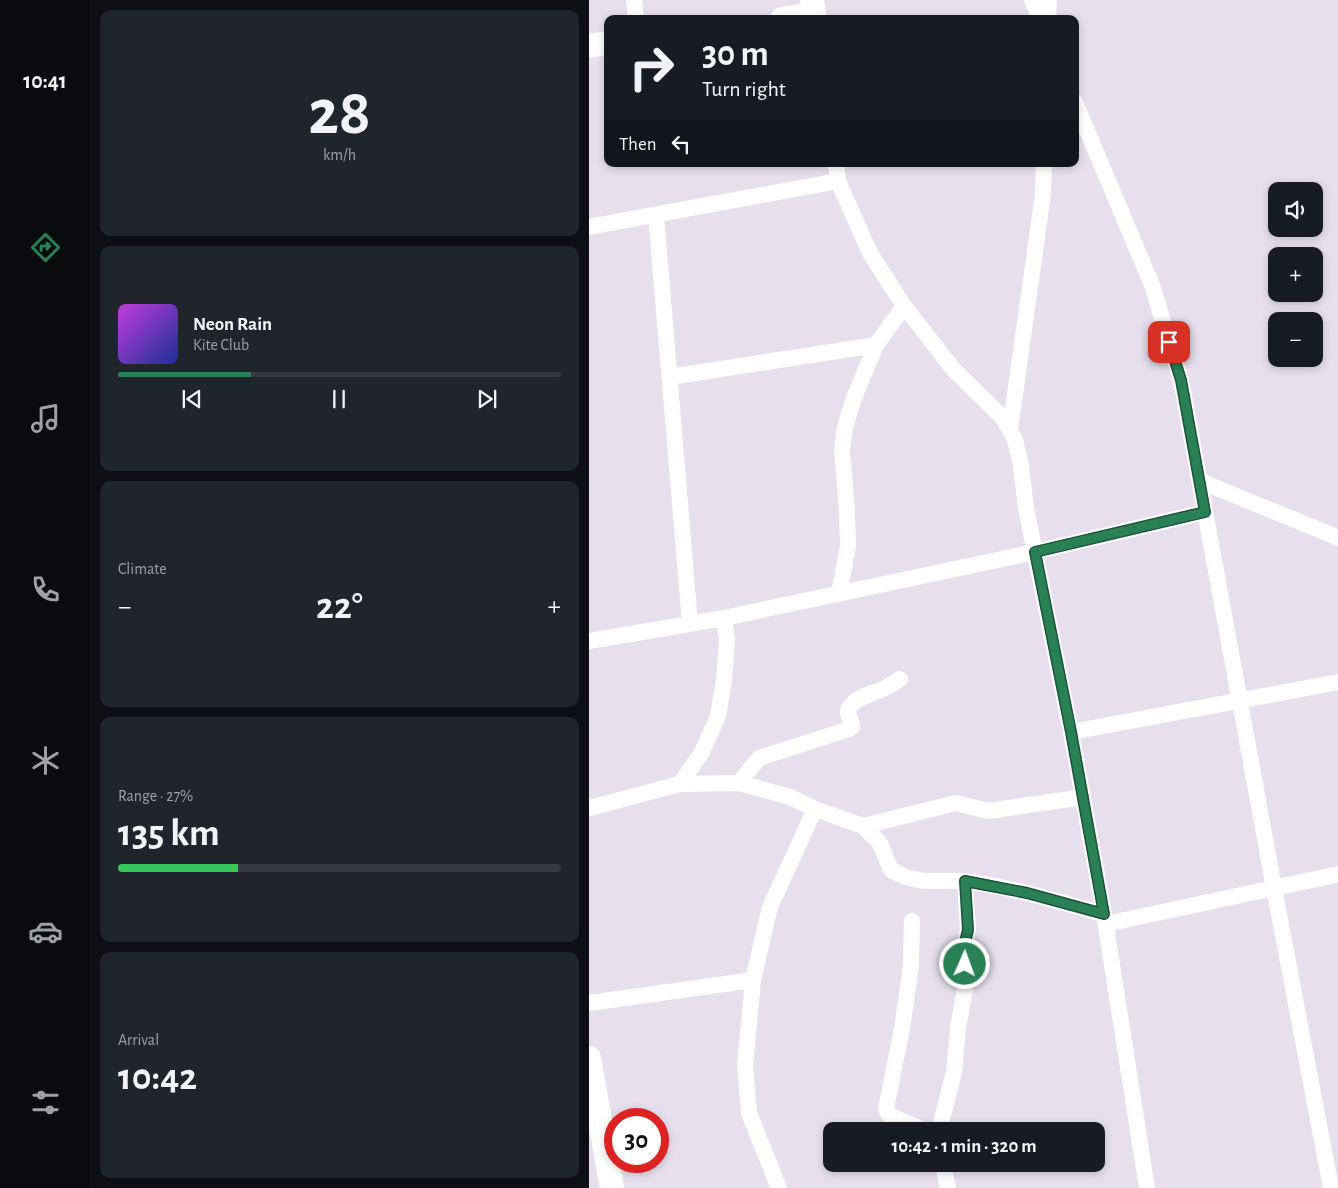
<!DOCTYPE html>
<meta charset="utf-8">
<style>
body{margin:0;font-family:"Alegreya Sans",sans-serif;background:#20242c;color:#f1f3f6;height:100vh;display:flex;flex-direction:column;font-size:19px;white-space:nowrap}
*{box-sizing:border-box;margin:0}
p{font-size:16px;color:#9ea1a6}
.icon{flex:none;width:28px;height:28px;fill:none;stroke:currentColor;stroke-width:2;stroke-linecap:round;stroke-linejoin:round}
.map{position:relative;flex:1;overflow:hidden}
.panel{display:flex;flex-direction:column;gap:10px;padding:10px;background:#0d0f14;width:499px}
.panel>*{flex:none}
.banner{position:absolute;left:15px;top:15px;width:475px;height:152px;border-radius:10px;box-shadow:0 2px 8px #0003;background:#171b24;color:#f1f3f6;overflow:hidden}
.controls{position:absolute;left:679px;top:182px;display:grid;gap:10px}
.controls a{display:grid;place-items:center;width:55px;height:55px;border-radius:10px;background:#171b24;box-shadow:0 2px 8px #0003;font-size:25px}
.speed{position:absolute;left:15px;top:1108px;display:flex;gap:10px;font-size:25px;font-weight:700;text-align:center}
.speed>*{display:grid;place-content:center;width:65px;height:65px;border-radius:50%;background:#171b24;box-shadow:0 2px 8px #0003;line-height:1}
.speed .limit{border:8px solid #d22;background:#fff;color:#111}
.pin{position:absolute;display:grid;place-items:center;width:42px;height:42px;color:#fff;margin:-21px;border-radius:10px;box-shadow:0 2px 8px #0006}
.me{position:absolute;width:55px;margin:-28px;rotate:2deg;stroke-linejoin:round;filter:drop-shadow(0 0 4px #0008)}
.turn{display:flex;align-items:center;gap:18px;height:105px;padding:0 15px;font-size:22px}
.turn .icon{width:65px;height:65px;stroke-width:2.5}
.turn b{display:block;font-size:35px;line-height:42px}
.then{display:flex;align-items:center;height:48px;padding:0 15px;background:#0003;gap:10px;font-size:19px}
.big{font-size:38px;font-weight:700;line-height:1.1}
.panel .widget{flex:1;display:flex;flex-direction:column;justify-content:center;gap:8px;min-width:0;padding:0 18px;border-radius:10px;background:#20242c}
.panel .dial{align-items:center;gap:0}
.dial b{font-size:65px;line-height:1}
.song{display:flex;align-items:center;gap:15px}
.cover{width:60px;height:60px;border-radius:8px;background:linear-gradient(135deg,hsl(290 70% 55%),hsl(230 70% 35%))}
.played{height:5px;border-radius:2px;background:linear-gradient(90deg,#288054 30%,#363941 30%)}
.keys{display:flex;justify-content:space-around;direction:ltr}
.heat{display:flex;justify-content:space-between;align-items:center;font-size:28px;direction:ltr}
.charge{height:8px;border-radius:4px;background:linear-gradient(90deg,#34c759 27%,#363941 0)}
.trip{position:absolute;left:234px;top:1122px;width:282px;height:50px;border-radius:10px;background:#171b24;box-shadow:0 2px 8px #0003;font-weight:700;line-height:50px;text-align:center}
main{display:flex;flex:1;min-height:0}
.dock{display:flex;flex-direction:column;width:90px;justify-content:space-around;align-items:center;background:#090b0e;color:#9ea1a6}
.dock .icon{width:35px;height:35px}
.dock .on{color:#288054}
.dock b{font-size:22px;color:#f1f3f6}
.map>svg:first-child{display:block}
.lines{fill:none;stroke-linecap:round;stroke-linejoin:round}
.street{stroke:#fff;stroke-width:16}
.secondary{stroke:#fff;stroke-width:24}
.route-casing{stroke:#1a5337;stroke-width:12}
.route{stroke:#288054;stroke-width:9}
</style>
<main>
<nav class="dock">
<b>10:41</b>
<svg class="icon on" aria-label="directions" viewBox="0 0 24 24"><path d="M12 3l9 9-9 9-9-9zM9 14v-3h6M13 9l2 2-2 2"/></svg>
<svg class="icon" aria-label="music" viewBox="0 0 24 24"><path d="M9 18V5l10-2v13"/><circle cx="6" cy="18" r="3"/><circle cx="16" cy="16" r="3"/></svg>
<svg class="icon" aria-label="phone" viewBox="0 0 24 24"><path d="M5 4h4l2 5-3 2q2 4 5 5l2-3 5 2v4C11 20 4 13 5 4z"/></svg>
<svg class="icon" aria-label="climate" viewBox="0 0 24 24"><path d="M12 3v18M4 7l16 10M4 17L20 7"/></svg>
<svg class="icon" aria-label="car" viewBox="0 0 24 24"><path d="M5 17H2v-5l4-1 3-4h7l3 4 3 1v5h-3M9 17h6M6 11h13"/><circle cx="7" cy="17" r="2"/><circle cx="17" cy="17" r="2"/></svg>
<svg class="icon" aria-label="filters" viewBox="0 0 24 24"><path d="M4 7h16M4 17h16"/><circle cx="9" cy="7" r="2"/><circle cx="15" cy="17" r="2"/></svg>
</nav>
<section class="panel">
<div class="widget dial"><b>28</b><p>km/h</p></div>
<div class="widget">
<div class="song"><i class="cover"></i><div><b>Neon Rain</b><p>Kite Club</p></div></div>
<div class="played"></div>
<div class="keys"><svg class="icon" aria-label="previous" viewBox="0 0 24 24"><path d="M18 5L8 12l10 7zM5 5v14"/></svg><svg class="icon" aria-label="pause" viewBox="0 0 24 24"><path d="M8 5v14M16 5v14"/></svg><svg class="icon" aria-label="next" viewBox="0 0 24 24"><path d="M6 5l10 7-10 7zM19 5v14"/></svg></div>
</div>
<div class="widget"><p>Climate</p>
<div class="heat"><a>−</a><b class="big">22°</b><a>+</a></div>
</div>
<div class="widget"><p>Range · 27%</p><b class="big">135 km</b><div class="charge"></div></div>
<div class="widget"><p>Arrival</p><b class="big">10:42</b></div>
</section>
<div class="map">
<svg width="750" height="1188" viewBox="0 0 750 1188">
<rect width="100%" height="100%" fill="#e7dfee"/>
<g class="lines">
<!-- street -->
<g class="street">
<polyline points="45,0 47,19"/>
<polyline points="443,0 451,19"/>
<polyline points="459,19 460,0"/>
<polyline points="486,102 563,285 592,380 685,888 742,1188"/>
<polyline points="247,164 249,181 281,253 315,306 365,370 414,418 426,440 432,466 437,508 482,732 515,914 558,1188"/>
<polyline points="67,215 101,623"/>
<polyline points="0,227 249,181"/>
<polyline points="80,377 287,345"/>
<polyline points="421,430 454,194 455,164"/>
<polyline points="611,481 750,538"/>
<polyline points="250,594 259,547 258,511 253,450 256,427 265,398 287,345 315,306"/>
<polyline points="0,641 135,618"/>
<polyline points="482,732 750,682"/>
<path d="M150,783L170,758L260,729L263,727C264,720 256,714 260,708C266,697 283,694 294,689C300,687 305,683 311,679"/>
<polyline points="91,784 113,752 129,716 135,680 138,640 135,618 446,552 616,512"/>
<polyline points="0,808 91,784 150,783 201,797 226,809 274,826 291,843 302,870 316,877 335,881 376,881 411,887 438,893 515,914"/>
<polyline points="274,826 367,803 399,811 494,797"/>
<polyline points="323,921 322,965 313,1029 297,1109 300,1115 337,1131"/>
<polyline points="517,924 750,874"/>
<polyline points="0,1003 164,980"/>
<polyline points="350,1131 365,1072 369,1028 378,978 374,950 379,930 376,881"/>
<polyline points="354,1164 359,1188"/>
<polyline points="190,1188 160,1113 156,1066 164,980 181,907 226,809"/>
</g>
<!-- secondary -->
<g class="secondary">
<polyline points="193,19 225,14 223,0"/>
<polyline points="0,46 19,43"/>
<polyline points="0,1058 23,1188"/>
</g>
</g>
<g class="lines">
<defs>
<polyline id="route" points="376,964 374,950 379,930 376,881 438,893 515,914 482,732 446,552 616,512 592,380 580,342"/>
</defs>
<!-- route casing -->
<use href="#route" class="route-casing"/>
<!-- route -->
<use href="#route" class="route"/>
</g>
</svg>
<div class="controls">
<a><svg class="icon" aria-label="sound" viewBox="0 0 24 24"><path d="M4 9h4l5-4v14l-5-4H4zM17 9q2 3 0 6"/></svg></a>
<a>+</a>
<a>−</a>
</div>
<div class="speed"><div class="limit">30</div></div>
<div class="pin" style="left:580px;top:342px;background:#d93025"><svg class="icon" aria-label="arrive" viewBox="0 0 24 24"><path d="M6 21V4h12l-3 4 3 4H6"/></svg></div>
<svg class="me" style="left:376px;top:964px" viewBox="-20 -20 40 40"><circle r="17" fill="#288054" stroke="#fff" stroke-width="3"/><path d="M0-11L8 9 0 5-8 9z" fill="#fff"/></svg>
<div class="trip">10:42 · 1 min · 320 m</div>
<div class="banner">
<div class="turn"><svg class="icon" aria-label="right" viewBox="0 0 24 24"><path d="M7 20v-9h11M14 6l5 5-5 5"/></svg><div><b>30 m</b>Turn right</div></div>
<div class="then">Then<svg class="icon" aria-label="left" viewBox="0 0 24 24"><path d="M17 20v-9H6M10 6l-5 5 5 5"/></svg></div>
</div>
</div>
</main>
